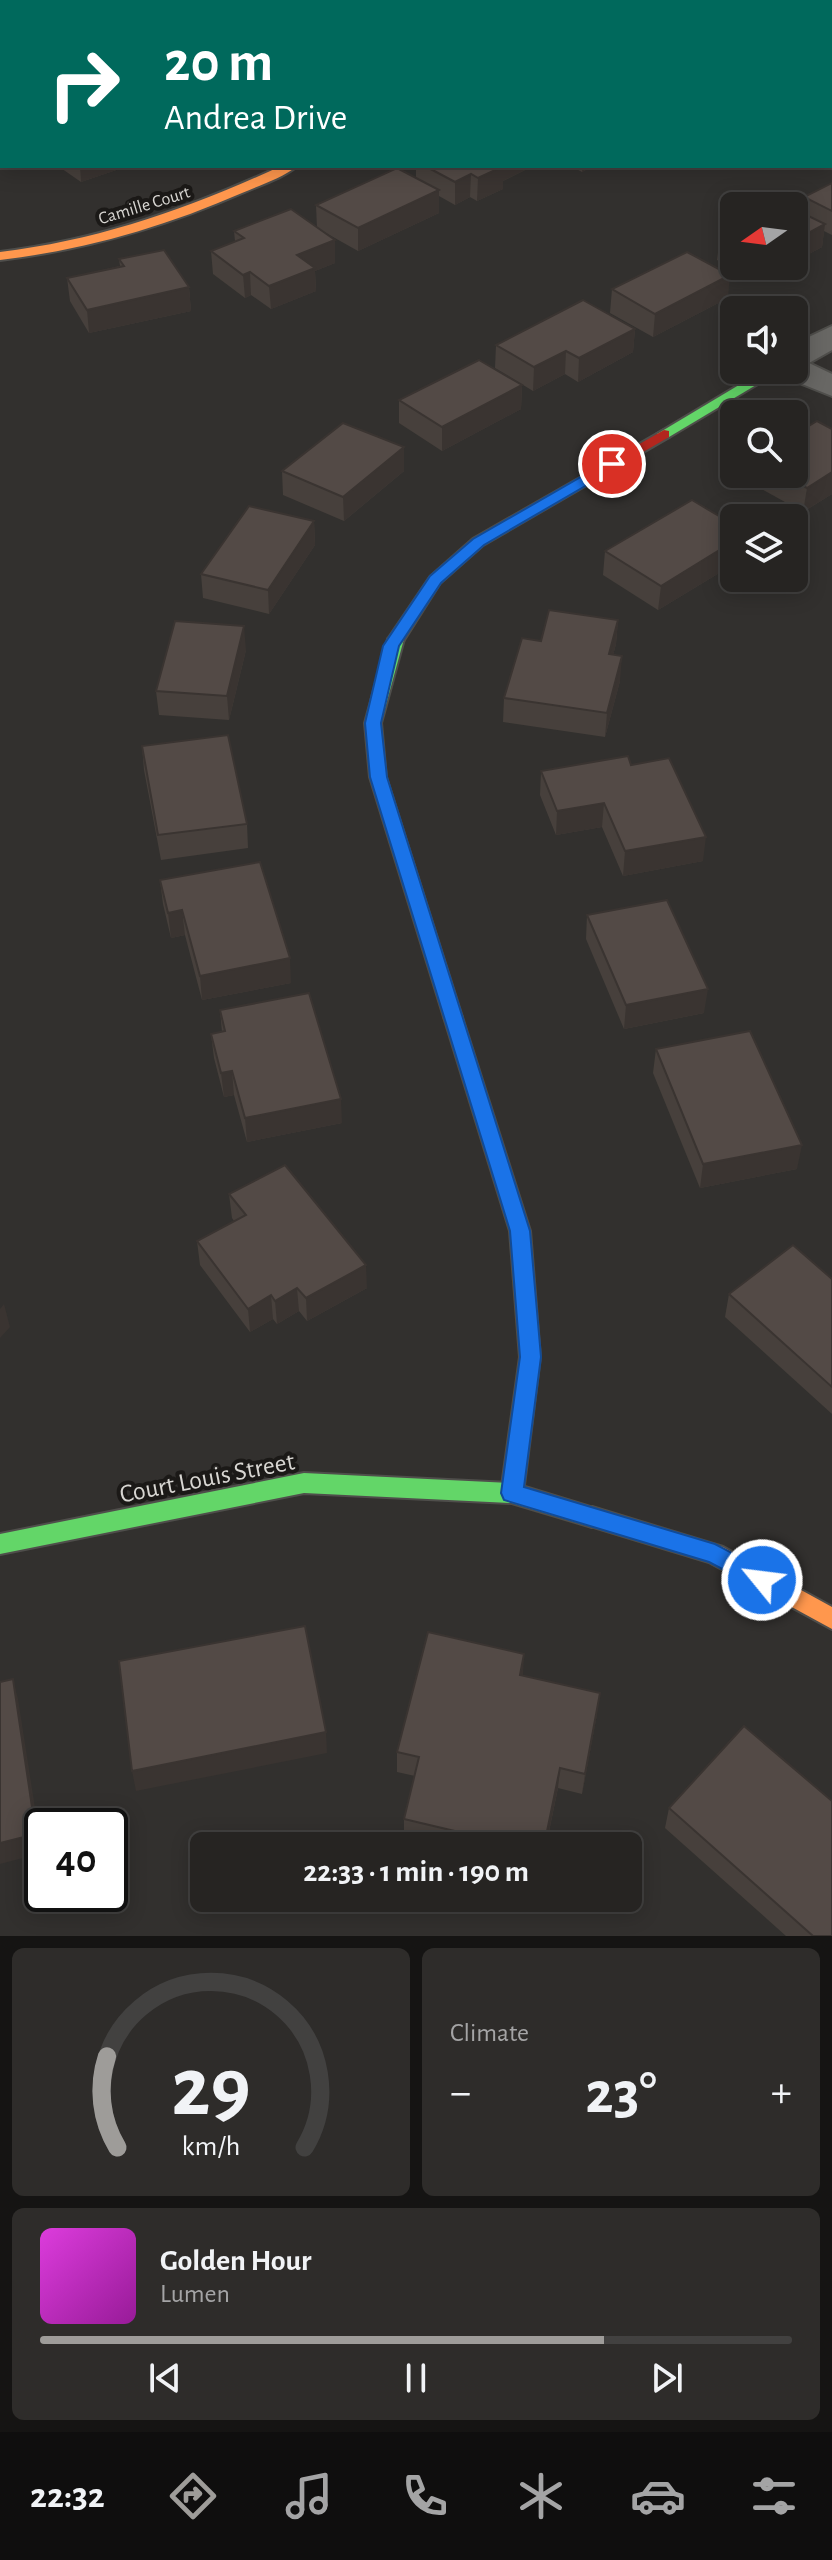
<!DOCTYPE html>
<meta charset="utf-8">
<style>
body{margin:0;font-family:"Alegreya Sans",sans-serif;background:#2e2c2a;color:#f1f3f6;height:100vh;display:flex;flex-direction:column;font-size:30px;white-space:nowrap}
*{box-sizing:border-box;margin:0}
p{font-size:26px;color:#a4a4a5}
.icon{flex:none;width:44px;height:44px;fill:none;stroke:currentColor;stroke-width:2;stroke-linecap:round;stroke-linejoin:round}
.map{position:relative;height:1936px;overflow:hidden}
.side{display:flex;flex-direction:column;gap:12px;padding:12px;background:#151413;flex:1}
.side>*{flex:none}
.top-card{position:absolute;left:0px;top:0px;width:832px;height:168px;box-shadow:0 4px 20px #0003,0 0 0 2px #424140;background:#00695c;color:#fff;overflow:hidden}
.needle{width:52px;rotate:256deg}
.tools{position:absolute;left:720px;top:192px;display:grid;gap:16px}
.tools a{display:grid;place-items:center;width:88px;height:88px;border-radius:12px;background:#262422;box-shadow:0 4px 20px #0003,0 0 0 2px #424140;font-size:40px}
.speed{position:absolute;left:24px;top:1808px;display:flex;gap:16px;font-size:40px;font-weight:700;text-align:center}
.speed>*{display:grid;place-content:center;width:104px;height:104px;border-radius:50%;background:#262422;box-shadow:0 4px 20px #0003,0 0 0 2px #424140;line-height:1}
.speed .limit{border:4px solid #111;border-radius:12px;background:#fff;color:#111}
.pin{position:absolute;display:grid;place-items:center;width:68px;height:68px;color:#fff;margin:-34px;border:4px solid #fff;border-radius:50%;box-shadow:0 2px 8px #0007}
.me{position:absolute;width:88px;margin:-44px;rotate:299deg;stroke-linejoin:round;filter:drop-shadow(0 0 6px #0008)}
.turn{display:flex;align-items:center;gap:28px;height:168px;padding:0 32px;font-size:36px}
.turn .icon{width:104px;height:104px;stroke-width:2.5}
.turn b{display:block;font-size:56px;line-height:68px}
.big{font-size:60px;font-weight:600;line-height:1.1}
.side .widget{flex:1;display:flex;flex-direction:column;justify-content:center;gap:12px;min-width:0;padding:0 28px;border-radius:12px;background:#2e2c2a}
.side .dial{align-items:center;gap:0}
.dial svg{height:208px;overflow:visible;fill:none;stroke:#424140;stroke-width:7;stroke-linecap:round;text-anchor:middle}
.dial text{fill:#f1f3f6;stroke:none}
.song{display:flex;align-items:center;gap:24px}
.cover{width:96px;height:96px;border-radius:12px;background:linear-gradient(135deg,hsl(300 70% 55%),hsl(300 70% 35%))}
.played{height:8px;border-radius:4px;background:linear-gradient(90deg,#9e9c99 75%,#424140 75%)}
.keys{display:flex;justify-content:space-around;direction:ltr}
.heat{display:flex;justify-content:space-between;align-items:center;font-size:44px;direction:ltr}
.side .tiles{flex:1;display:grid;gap:12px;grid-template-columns:1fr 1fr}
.widget:last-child{grid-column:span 2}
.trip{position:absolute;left:190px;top:1832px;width:452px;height:80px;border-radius:12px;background:#262422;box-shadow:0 4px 20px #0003,0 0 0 2px #424140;font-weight:600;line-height:80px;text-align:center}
.tab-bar{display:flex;height:128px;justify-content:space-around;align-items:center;background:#0f0e0e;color:#a4a4a5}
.tab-bar .icon{width:56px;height:56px}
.tab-bar .active{color:#9e9c99}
.tab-bar b{font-size:36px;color:#f1f3f6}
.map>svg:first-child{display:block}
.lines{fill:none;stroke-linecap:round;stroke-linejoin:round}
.street-casing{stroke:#4f4e4b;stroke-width:4}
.fast-casing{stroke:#4f4e4b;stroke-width:4}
.slow-casing{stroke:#4f4e4b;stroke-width:4}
.jam-casing{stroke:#4f4e4b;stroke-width:4}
.street{fill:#686764;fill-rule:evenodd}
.fast{fill:#63d668;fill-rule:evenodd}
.slow{fill:#ff974d;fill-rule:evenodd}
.jam{fill:#b3261e;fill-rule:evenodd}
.wall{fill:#47403c}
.shaded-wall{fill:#3a3431}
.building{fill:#534a46;stroke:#3a3431;stroke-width:2}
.route{fill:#1a73e8;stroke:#114b97;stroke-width:2}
.labels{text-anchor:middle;stroke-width:8;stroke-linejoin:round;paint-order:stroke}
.far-street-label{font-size:18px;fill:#d8d6d2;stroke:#1b1917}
.near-street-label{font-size:26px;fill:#d8d6d2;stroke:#1b1917}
</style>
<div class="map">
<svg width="832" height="1936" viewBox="0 0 832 1936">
<rect width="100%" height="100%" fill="#32302e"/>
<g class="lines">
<defs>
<polygon id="street" points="832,326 832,350 809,363 832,374 832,396 782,376 778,370 794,370 794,344"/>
<g id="fast">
<polygon points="764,370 781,370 669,437 664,438 657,434"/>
<polygon points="396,634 404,639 381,723 386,777 462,1017 459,1022 447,1022 444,1017 370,777 365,723 388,639"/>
<polygon points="304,1473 512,1483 600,1510 603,1517 600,1524 592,1527 512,1503 304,1493 0,1554 0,1534"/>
</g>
<g id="slow">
<path d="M281,166H297C283,178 260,185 242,193C164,227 85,250 0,260V252C100,240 190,208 281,166Z"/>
<polygon points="453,1010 459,1012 462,1017 530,1231 540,1357 523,1493 520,1500 512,1503 504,1500 501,1493 520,1357 510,1231 444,1017 447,1012"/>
<polygon points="592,1507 723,1547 832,1607 832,1629 709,1562 584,1524 581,1517 584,1510"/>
</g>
<polygon id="jam" points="664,430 669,431 669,437 483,545 440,583 402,643 390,643 388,639 430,577 473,539"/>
</defs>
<!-- street casing -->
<use href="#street" class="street-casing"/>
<!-- fast casing -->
<use href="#fast" class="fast-casing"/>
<!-- slow casing -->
<use href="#slow" class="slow-casing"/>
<!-- jam casing -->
<use href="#jam" class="jam-casing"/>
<!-- street -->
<use href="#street" class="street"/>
<!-- fast -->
<use href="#fast" class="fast"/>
<!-- slow -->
<use href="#slow" class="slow"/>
<!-- jam -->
<use href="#jam" class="jam"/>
</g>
<!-- wall -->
<g class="wall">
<polygon points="505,0 620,0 620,2 508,2 505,1"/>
<polygon points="58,166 128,166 81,182"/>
<polygon points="416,166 529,166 529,168 503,181 503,189 477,201 470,197 455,205 439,196 439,213 358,251 317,228 335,263 315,271 316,291 271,309 251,295 245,298 213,274 211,251 235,241 234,231 317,228 316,205 416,178"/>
<polygon points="571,166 593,166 582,172"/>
<polygon points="832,183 832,235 824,231 822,247 794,262 794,209 802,213 804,197"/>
<polygon points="734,229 734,266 787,266 759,282 717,260 720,237"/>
<polygon points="119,259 189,287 191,311 89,333 70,301 67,278 120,266"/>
<polygon points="612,289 728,298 653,337 610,313"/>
<polygon points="635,329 633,352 578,382 565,374 533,391 495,368 496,345"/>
<polygon points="522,385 521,409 442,451 399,423 399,400"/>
<polygon points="832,429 832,494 803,512 751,483 753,474 794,474"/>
<polygon points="404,447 404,471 344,521 283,495 282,471"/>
<polygon points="314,521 315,545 269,614 203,598 201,574"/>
<polygon points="734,525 734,564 658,610 603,575 605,551"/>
<polygon points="618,620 616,644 613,655 620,681 605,737 503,722 504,698 541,641"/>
<polygon points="246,650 229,720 159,715 156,691"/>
<polygon points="142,746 247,824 248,848 161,860 144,770"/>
<polygon points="631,765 703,861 623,876 602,827 556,835 540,795 541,771"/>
<polygon points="160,880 291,983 202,1000 185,935 171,938 163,904"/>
<polygon points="587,915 704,1013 624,1029 586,939"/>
<polygon points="220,1010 342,1123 247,1142 234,1095 224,1097 214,1058 211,1034 222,1032"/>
<polygon points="656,1049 797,1169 700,1188 653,1073"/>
<polygon points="229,1194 367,1288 307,1321 299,1311 277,1324 273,1319 250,1332 200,1265 197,1241 234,1221 232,1218"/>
<polygon points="832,1279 832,1414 725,1317 729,1294"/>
<polygon points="523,1676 597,1714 582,1794 558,1788 546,1846 434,1846 404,1839 404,1819 415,1776 397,1772 397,1752"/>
<polygon points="669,1808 832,1936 786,1936 665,1828"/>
</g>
<!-- shaded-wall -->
<g class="shaded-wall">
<rect x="409" y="0" width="39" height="2"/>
<polygon points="80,166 128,166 81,182"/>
<polygon points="495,166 529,166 529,168 503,181 503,189 477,201 478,178"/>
<polygon points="582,166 593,166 582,172"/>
<polygon points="471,174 470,197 455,205 455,182"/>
<polygon points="439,190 439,213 358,251 358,228"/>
<polygon points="825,224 822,247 794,262 794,241"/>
<polygon points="335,240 335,263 315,271 316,291 271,309 269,286 297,255"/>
<polygon points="761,266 787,266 759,282"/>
<polygon points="250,272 251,295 245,298 243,275"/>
<polygon points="730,275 728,298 653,337 655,314"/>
<polygon points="189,287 191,311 89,333 87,310"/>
<polygon points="635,329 633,352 578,382 579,358"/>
<polygon points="566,351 565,374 533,391 534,367"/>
<polygon points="522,385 521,409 442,451 442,427"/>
<polygon points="404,447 404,471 344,521 343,497"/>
<polygon points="832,472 832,494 803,512 807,488"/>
<polygon points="314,521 315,545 269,614 268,590"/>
<polygon points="734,541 734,564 658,610 661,586"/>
<polygon points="618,620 616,644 607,679 609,654"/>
<polygon points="244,626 246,650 229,720 227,696"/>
<polygon points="622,656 620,681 605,737 607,713"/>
<polygon points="604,803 602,827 556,835 557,811"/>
<polygon points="706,837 703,861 623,876 625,851"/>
<polygon points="182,910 185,935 171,938 168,913"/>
<polygon points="290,958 291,983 202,1000 200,976"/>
<polygon points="708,989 704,1013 624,1029 626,1005"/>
<polygon points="232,1071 234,1095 224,1097 221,1073"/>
<polygon points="341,1099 342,1123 247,1142 245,1118"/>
<polygon points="802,1145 797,1169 700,1188 703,1164"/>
<polygon points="366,1265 367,1288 307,1321 306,1298"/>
<polygon points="297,1288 299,1311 277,1324 275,1301"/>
<polygon points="271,1295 273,1319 250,1332 248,1309"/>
<polygon points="4,1304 10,1327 0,1338 0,1309"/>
<polygon points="524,1654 523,1675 518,1696 520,1675"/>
<polygon points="13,1679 18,1699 42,1853 0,1864 0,1843"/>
<polygon points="600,1693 597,1714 582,1794 585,1774"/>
<polygon points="326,1732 327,1753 136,1791 132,1771"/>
<polygon points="560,1768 558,1788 546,1846 544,1846"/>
</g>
<!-- building -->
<g class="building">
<polygon points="268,0 300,0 304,2 264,2"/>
<polygon points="561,0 612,0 609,2 559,2"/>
<polygon points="425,166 504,166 478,178 471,174 455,182"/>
<polygon points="397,168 439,190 358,228 316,205"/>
<polygon points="832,183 832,211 804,197"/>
<polygon points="291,209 335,240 297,255 315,268 269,286 250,272 243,275 211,251 244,238 234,231"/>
<polygon points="794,209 825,224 794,241"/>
<polygon points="734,229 734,244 720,237"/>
<polygon points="164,250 189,287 87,310 67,278 124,266 119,259"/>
<polygon points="687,252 730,275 655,314 612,289"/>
<polygon points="583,300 635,329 579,358 566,351 534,367 496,345"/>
<polygon points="479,360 522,385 442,427 399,400"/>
<polygon points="817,421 832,429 832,472 807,488 781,474 794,474 794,435"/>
<polygon points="343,423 404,447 343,497 282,471"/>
<polygon points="692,500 734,525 734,541 661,586 605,551"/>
<polygon points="249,506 314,521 268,590 201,574"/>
<polygon points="549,610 618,620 609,654 622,656 607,713 504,698 522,638 541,641"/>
<polygon points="175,621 244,626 227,696 156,691"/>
<polygon points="228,735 247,824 158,835 142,746"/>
<polygon points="628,756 631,765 669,758 706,837 625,851 604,803 557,811 541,771"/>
<polygon points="260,862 290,958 200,976 182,910 168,913 160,880"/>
<polygon points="667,900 708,989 626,1005 587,915"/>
<polygon points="309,993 341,1099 245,1118 232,1071 221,1073 211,1034 225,1031 220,1010"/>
<polygon points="750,1031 802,1145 703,1164 656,1049"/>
<polygon points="285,1165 366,1265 306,1298 297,1288 275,1301 271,1295 248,1309 197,1241 246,1215 229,1194"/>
<polygon points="793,1245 832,1279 832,1387 729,1294"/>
<polygon points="305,1626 326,1732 132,1771 119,1661"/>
<polygon points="428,1632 524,1654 520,1675 600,1693 585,1774 560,1768 544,1846 518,1846 404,1819 419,1757 397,1752"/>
<polygon points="13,1679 36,1834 0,1843 0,1682"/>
<polygon points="744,1726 832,1801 832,1936 813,1936 669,1808"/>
</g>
<!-- route -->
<polygon class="route" points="612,459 620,464 618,467 484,545 441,583 399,646 381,723 387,777 530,1231 541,1357 524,1487 715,1544 770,1573 773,1580 770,1587 762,1590 709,1562 504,1500 501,1493 520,1357 510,1231 370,777 365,723 383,646 430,576 473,539"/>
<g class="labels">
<!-- far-street labels -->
<g class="far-street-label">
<text transform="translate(144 205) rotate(-17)" y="6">Camille Court</text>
</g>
<!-- near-street labels -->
<g class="near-street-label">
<text transform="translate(207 1477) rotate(-11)" y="9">Court Louis Street</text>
</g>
</g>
</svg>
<div class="tools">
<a><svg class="needle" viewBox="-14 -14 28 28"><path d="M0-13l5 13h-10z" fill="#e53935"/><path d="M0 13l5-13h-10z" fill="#a4a4a5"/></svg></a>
<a><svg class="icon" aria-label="sound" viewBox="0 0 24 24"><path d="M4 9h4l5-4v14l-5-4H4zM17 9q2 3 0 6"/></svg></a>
<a><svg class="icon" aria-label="search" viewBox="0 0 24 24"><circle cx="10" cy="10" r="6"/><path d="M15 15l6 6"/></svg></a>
<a><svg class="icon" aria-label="layers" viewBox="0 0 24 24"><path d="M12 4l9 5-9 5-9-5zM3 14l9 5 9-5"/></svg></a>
</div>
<div class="speed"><div class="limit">40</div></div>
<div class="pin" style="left:612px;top:464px;background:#d93025"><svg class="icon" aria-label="arrive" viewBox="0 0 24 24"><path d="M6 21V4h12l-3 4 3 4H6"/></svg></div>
<svg class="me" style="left:762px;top:1580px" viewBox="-20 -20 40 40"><circle r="17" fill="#1a73e8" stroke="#fff" stroke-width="3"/><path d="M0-11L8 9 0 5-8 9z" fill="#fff"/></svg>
<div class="trip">22:33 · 1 min · 190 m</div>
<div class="top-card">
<div class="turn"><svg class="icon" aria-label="right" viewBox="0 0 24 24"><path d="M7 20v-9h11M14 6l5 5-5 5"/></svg><div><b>20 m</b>Andrea Drive</div></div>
</div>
</div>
<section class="side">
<div class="tiles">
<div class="widget dial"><svg viewBox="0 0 100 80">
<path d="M14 69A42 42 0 1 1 86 69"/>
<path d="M14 69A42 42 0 0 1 10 34" stroke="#9e9c99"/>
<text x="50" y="56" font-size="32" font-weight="700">29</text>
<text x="50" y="72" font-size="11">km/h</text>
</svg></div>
<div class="widget"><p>Climate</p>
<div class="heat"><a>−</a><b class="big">23°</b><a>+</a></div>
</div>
<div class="widget">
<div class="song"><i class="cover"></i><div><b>Golden Hour</b><p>Lumen</p></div></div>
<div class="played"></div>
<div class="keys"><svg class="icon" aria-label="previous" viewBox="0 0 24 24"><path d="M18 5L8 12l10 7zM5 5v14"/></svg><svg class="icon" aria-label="pause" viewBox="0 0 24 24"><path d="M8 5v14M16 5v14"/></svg><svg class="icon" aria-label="next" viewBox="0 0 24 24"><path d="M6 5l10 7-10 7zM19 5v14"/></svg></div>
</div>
</div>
</section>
<nav class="tab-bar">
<b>22:32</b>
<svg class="icon active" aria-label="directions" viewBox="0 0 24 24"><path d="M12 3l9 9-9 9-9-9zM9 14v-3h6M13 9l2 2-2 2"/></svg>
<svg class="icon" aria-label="music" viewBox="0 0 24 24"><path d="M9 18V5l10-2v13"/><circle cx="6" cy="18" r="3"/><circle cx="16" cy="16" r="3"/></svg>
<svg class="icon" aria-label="phone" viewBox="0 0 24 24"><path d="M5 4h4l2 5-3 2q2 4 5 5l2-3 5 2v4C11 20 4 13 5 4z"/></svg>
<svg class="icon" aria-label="climate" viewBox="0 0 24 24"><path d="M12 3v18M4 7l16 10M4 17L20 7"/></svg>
<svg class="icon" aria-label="car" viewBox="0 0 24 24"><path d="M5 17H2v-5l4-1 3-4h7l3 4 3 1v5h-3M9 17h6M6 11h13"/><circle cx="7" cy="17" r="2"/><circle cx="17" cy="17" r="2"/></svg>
<svg class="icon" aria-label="filters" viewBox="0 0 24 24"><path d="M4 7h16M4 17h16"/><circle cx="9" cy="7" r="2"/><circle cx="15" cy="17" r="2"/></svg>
</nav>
